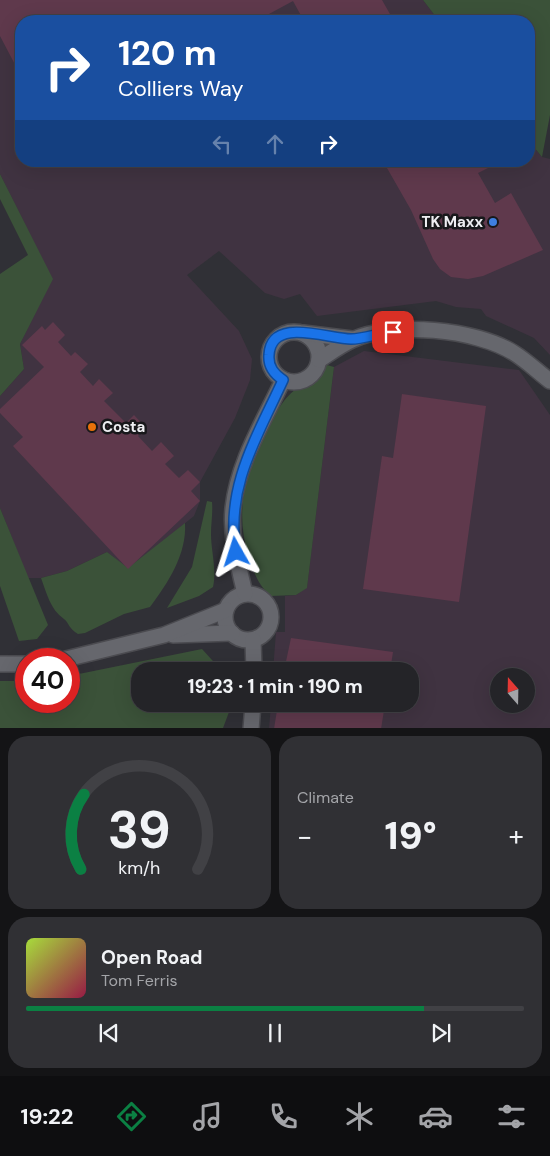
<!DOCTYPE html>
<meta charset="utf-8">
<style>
body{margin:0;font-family:"DM Sans",sans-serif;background:#303034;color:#f1f3f6;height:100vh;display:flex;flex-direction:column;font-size:19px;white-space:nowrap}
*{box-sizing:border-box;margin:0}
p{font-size:16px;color:#a3a4a8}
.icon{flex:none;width:28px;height:28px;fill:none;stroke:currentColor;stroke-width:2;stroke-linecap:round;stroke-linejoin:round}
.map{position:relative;height:728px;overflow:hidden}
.sheet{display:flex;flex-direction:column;gap:8px;padding:8px;background:#141416;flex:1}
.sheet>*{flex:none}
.top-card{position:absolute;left:15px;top:15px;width:520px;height:152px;border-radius:20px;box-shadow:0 5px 20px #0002,0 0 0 1px #414145;background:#1a4fa0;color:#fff;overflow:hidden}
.needle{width:32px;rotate:340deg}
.tools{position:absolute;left:490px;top:668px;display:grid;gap:10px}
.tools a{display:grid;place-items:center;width:45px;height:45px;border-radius:50%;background:#242428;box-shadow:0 5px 20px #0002,0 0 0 1px #414145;font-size:25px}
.speed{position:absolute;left:15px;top:648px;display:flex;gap:10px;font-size:25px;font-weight:700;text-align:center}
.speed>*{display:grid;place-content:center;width:65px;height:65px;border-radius:50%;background:#242428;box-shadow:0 5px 20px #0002,0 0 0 1px #414145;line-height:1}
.speed .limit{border:8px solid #d22;background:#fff;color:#111}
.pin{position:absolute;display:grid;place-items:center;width:42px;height:42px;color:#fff;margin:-21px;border-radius:10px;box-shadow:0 2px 8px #0006}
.me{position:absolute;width:55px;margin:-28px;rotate:354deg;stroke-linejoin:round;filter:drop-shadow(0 0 4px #0008)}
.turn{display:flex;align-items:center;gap:18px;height:105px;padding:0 20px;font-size:22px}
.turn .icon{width:65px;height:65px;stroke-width:2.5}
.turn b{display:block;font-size:35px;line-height:42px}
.lanes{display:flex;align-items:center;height:48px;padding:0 20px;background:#0003;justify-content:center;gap:25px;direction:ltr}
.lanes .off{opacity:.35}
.big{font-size:38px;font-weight:800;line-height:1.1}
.sheet .tile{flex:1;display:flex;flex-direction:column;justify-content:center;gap:8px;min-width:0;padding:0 18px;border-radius:20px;background:#303034}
.sheet .dial{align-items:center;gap:0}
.dial svg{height:130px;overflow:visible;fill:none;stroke:#414145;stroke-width:7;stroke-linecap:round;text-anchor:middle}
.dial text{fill:#f1f3f6;stroke:none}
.song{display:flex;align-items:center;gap:15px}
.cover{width:60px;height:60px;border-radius:8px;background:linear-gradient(135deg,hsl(80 70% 55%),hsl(340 70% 35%))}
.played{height:5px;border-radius:2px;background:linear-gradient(90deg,#0b8043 80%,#414145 80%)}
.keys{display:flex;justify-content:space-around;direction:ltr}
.heat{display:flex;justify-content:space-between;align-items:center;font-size:28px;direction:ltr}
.sheet .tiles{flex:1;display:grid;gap:8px;grid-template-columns:1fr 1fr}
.tile:last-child{grid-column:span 2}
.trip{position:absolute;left:131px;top:662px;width:288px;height:50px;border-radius:20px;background:#242428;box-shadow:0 5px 20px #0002,0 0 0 1px #414145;font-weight:800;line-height:50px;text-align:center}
.dock{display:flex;height:80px;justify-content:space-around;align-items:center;background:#0e0e10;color:#a3a4a8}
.dock .icon{width:35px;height:35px}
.dock .on{color:#0b8043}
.dock b{font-size:22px;color:#f1f3f6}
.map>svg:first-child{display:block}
.commercial{fill:#403341;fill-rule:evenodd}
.green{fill:#3b5239}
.building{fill:#5f394c}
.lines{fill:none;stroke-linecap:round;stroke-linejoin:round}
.secondary-casing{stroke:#4b4b50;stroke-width:18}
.secondary{stroke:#66676d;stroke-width:15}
.route-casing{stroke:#114b97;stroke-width:12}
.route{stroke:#1a73e8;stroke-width:9}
.shop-dot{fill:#3f7fe0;stroke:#18181b;stroke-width:2}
.food-dot{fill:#e8710a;stroke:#18181b;stroke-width:2}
.labels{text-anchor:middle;stroke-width:5;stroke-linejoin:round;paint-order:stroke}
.poi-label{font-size:15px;font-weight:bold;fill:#eeeef2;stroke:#18181b;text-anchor:end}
</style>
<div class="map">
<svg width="550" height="729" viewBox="0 0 550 729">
<rect width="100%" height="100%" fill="#303036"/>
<!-- commercial -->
<g class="commercial">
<polygon points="0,0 423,0 439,21 21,21 21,161 529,161 529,141 542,157 550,159 550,355 534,338 486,316 481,309 456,307 436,301 317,316 300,294 284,299 265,293 219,251 187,275 239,331 252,359 250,380 235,418 200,482 200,501 194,516 128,569 107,552 67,571 41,578 28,578 0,508 0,396 24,369 20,344 52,279 0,174"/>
<path d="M364,351L519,370L550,415V728L269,729L271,704H410V671H273L276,632H285V596L296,595L307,587L334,367ZM499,676H526V704H499Z"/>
</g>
<!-- green -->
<g class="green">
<polygon points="423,0 550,0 550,115 542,157 529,141 529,21 439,21"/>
<polygon points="0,174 53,279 20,344 24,369 0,396 0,274 28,255 0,199"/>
<path d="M327,365L334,367L307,588L296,595L271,596C258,585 254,573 249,557C231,504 251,449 281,405C292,388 312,379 327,365Z"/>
<path d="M207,501L212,502C213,513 211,523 211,534C211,551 217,570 213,587L199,596L167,608L192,567Z"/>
<polygon points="0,508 48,625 37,639 19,641 0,586"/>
<path d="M185,523C187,554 168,583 150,607L124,614L85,633L78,634C69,629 69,623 64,619C50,609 47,594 41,578L67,571L107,552L128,568Z"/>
<polygon points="202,649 222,671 140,671 140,704 232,704 223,728 0,728 0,681 26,681 26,701 69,701 69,676"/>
</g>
<!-- building -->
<g class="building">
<polygon points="0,0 382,0 394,21 304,21 293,1 256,21 21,21 21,76 0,36"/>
<polygon points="383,161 502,161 478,173 495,203 511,193 543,250 483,276 468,279 451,277 440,269 433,259 411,210"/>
<polygon points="53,322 65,335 58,342 71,356 75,352 88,364 80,372 93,386 99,379 113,393 104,401 126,423 134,415 146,428 138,436 152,451 161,442 174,456 165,464 179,478 188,470 200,482 191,491 200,501 128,569 13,446 23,437 0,413 0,409 44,367 22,345 42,326 45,330"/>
<polygon points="402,394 486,406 459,602 363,589 382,456 393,458"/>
<polygon points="291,638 393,652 390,671 284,671"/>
<polygon points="278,704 385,704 381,729 274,729"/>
</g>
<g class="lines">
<defs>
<g id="secondary">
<circle cx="294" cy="357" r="25"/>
<polyline points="303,333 352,339"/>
<path d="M319,360C330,353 341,345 352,340C393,321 476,329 514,353C527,361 538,372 550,381"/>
<circle cx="248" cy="617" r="23"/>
<path d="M245,594C239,567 230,537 233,508C238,462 264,421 283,380"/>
<polyline points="173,635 232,633"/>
<polyline points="253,640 254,671"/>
<polyline points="66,659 164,635 226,610"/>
<polyline points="0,664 26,664"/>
<polyline points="251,729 253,704"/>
</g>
</defs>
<!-- secondary casing -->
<use href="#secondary" class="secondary-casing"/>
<!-- secondary -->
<use href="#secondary" class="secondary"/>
</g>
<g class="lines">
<defs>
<path id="route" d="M236,552C225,487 257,437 283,380C274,374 268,367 269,355C271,316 328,339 351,339C364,339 379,333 393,332"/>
</defs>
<!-- route casing -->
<use href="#route" class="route-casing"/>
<!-- route -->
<use href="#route" class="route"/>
</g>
<!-- markers -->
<circle class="shop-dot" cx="493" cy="222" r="5"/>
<circle class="food-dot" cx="92" cy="427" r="5"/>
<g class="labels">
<!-- poi labels -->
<g class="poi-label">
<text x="483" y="227">TK Maxx</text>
<text x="102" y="432" text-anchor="start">Costa</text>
</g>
</g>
</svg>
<div class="tools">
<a><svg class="needle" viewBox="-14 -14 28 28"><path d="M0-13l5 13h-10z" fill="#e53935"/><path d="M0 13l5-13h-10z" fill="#a3a4a8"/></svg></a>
</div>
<div class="speed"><div class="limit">40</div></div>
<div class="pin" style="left:393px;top:332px;background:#d93025"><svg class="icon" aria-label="arrive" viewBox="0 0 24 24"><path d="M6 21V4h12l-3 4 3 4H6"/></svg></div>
<svg class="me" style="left:236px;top:552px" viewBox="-20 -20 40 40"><path d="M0-17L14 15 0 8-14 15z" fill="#1a73e8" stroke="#fff" stroke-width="4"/></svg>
<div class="trip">19:23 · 1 min · 190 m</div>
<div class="top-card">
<div class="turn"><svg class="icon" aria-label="right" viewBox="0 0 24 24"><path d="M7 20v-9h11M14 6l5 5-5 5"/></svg><div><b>120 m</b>Colliers Way</div></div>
<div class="lanes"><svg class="icon off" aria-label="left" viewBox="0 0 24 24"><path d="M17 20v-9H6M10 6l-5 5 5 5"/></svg><svg class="icon off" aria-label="ahead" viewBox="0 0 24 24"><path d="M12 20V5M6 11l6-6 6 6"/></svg><svg class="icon" aria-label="right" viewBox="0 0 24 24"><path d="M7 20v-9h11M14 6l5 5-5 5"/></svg></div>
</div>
</div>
<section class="sheet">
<div class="tiles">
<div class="tile dial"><svg viewBox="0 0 100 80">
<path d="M14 69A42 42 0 1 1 86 69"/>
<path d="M14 69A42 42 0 0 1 16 23" stroke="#0b8043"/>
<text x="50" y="56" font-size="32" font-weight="700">39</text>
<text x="50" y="72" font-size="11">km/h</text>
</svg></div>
<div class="tile"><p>Climate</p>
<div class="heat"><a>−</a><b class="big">19°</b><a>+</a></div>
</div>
<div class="tile">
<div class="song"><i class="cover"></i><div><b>Open Road</b><p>Tom Ferris</p></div></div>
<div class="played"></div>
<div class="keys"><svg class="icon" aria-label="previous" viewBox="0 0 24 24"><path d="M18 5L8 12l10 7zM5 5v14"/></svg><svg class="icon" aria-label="pause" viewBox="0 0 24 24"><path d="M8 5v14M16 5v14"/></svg><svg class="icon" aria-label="next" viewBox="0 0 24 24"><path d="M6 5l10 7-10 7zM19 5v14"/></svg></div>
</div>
</div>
</section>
<nav class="dock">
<b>19:22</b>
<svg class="icon on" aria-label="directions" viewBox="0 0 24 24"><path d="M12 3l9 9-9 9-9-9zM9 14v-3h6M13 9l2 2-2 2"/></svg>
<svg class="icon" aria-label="music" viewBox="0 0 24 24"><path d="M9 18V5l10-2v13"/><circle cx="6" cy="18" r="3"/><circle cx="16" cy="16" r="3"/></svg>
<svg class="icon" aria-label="phone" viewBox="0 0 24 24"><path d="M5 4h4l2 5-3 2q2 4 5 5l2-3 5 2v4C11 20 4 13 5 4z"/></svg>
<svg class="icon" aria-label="climate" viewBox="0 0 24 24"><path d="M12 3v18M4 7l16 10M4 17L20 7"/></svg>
<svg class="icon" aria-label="car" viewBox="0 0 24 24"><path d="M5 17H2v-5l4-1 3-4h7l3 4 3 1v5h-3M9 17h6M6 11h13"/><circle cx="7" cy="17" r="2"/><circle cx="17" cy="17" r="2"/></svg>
<svg class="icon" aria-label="filters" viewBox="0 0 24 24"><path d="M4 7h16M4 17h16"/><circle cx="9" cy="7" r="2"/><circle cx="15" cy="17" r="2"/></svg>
</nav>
